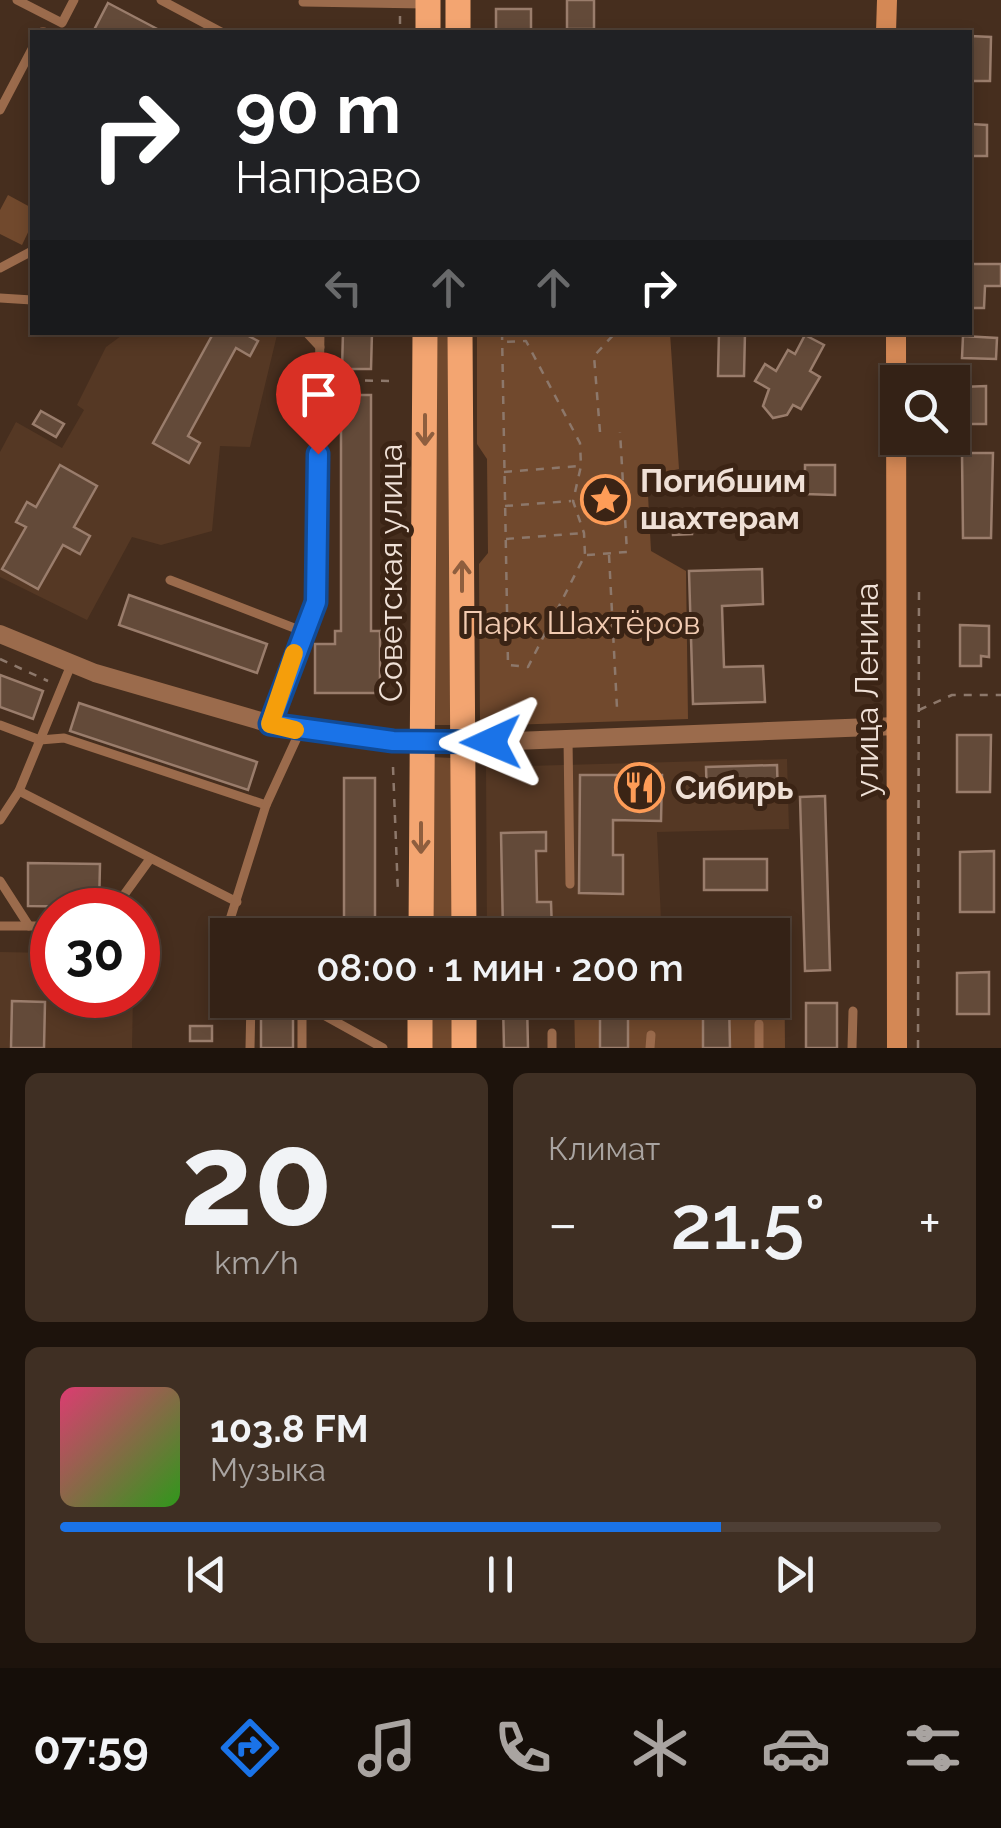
<!DOCTYPE html>
<html lang="ru">
<meta charset="utf-8">
<style>
body{margin:0;font-family:Raleway,sans-serif;background:#3f2f23;color:#f1f3f6;height:100vh;display:flex;flex-direction:column;font-size:38px;white-space:nowrap}
*{box-sizing:border-box;margin:0}
p{font-size:32px;color:#a9a4a1}
.icon{flex:none;width:55px;height:55px;fill:none;stroke:currentColor;stroke-width:2;stroke-linecap:round;stroke-linejoin:round}
.map{position:relative;height:1048px;overflow:hidden}
.side{display:flex;flex-direction:column;gap:25px;padding:25px;background:#1d130c;flex:1}
.side>*{flex:none}
.hud{position:absolute;left:30px;top:30px;width:942px;height:305px;border-radius:0px;box-shadow:0 5px 15px #0003,0 0 0 2px #4e3f35;background:#202124;color:#fff;overflow:hidden}
.tools{position:absolute;left:880px;top:365px;display:grid;gap:20px}
.tools a{display:grid;place-items:center;width:90px;height:90px;border-radius:0px;background:#342216;box-shadow:0 5px 15px #0003,0 0 0 2px #4e3f35;font-size:50px}
.speed{position:absolute;left:30px;top:888px;display:flex;gap:20px;font-size:50px;font-weight:700;text-align:center}
.speed>*{display:grid;place-content:center;width:130px;height:130px;border-radius:50%;background:#342216;box-shadow:0 5px 15px #0003,0 0 0 2px #4e3f35;line-height:1}
.speed .limit{border:15px solid #d22;background:#fff;color:#111}
.pin{position:absolute;display:grid;place-items:center;width:85px;height:85px;color:#fff;margin:-102px -42px;border-radius:50% 50% 50% 0;rotate:-45deg;box-shadow:0 0 10px #0007}
.pin .icon{rotate:45deg}
.me{position:absolute;width:110px;margin:-55px;rotate:269deg;stroke-linejoin:round;filter:drop-shadow(0 0 8px #0008)}
.turn{display:flex;align-items:center;gap:35px;height:210px;padding:0 40px;font-size:45px}
.turn .icon{width:130px;height:130px;stroke-width:2.5}
.turn b{display:block;font-size:70px;line-height:85px}
.lanes{display:flex;align-items:center;height:95px;padding:0 40px;background:#0003;justify-content:center;gap:50px;direction:ltr}
.lanes .off{opacity:.35}
.big{font-size:75px;font-weight:600;line-height:1.1}
.side .widget{flex:1;display:flex;flex-direction:column;justify-content:center;gap:15px;min-width:0;padding:0 35px;border-radius:15px;background:#3f2f23}
.side .dial{align-items:center;gap:0}
.dial b{font-size:130px;line-height:1}
.song{display:flex;align-items:center;gap:30px}
.cover{width:120px;height:120px;border-radius:15px;background:linear-gradient(135deg,hsl(340 70% 55%),hsl(110 70% 35%))}
.played{height:10px;border-radius:5px;background:linear-gradient(90deg,#1a73e8 75%,#4e3f35 75%)}
.keys{display:flex;justify-content:space-around;direction:ltr}
.heat{display:flex;justify-content:space-between;align-items:center;font-size:55px;direction:ltr}
.side .tiles{flex:1;display:grid;gap:25px;grid-template-columns:1fr 1fr}
.widget:last-child{grid-column:span 2}
.trip{position:absolute;left:210px;top:918px;width:580px;height:100px;border-radius:0px;background:#342216;box-shadow:0 5px 15px #0003,0 0 0 2px #4e3f35;font-weight:600;line-height:100px;text-align:center}
.menu{display:flex;height:160px;justify-content:space-around;align-items:center;background:#150e09;color:#a9a4a1}
.menu .icon{width:70px;height:70px}
.menu .selected{color:#1a73e8}
.menu b{font-size:45px;color:#f1f3f6}
.map>svg:first-child{display:block}
.built{fill:#553824}
.green{fill:#71492d}
.building{fill:#634a39;stroke:#9a7d6c;stroke-width:2.5}
.lines{fill:none;stroke-linecap:round;stroke-linejoin:round}
.path{stroke:#8d786b;stroke-width:2.5;stroke-dasharray:8 8;stroke-linecap:butt}
.lane{stroke:#9b6b4c;stroke-width:9}
.street{stroke:#9b6b4c;stroke-width:18}
.secondary{stroke:#d48855;stroke-width:20}
.primary{stroke:#f3a571;stroke-width:25}
.oneway{stroke:#8e5e3e}
.route-casing{stroke:#114b97;stroke-width:25}
.route{stroke:#1a73e8;stroke-width:18}
.slow{stroke:#f59e0b;stroke-width:18}
.labels{text-anchor:middle;stroke-width:10;stroke-linejoin:round;paint-order:stroke}
.poi-label{font-size:32px;font-weight:bold;fill:#efe0d6;stroke:#3b2415;text-anchor:start}
.street-label{font-size:32px;fill:#efe0d6;stroke:#3b2415}
.park-label{font-size:32px;fill:#f2cbb2;stroke:#3b2415}
</style>
<div class="map">
<svg width="1001" height="1048" viewBox="0 0 1001 1048">
<rect width="100%" height="100%" fill="#462e1e"/>
<!-- built -->
<g class="built">
<polygon points="273,332 277,335 250,447 220,446 212,531 161,545 132,537 87,620 0,577 0,452 16,422 62,448 84,410 77,405 106,347 125,333"/>
<polygon points="787,759 789,829 657,832 661,920 582,922 582,935 487,935 486,767"/>
<polygon points="0,952 52,953 52,995 133,995 132,1048 0,1048"/>
</g>
<!-- green -->
<g class="green">
<polygon points="8,195 32,208 32,224 22,245 0,234 0,210"/>
<polygon points="434,333 450,333 453,725 431,725"/>
<polygon points="477,333 670,333 679,469 647,476 651,551 686,571 688,719 480,726 479,564 488,553 487,459 477,444"/>
<polygon points="429,757 453,758 454,935 429,935"/>
<polygon points="784,934 785,1048 575,1048 574,1000 772,1000 772,935 727,935"/>
<polygon points="429,1000 454,1000 455,1048 429,1048"/>
</g>
<!-- building -->
<g class="building">
<rect x="567" y="0" width="27" height="29"/>
<polygon points="108,3 163,32 93,32"/>
<rect x="496" y="9" width="35" height="23"/>
<polygon points="970,36 991,37 990,81 970,81"/>
<polygon points="970,124 987,125 987,156 970,156"/>
<polygon points="970,264 1001,264 1001,286 985,286 984,308 970,308"/>
<polygon points="214,332 241,332 258,341 250,356 236,348 188,436 200,443 189,463 153,443"/>
<polygon points="343,332 372,332 371,369 342,369"/>
<polygon points="719,332 745,332 744,376 718,376"/>
<polygon points="805,335 824,345 810,371 820,377 801,409 793,405 787,415 773,418 763,406 769,389 755,381 765,364 776,371 788,350 795,354"/>
<polygon points="963,336 997,338 996,359 962,358"/>
<polygon points="986,386 986,424 963,424 962,387"/>
<polygon points="341,395 371,395 371,631 380,631 380,693 315,693 315,644 335,644 335,631 341,631"/>
<polygon points="41,411 64,424 56,437 33,424"/>
<polygon points="962,453 993,453 991,538 963,538"/>
<polygon points="60,465 97,486 74,527 90,536 80,554 63,545 38,589 2,569 26,527 16,522 27,502 36,507"/>
<polygon points="805,465 835,465 835,495 805,494"/>
<polygon points="692,515 692,534 673,535 672,516"/>
<polygon points="762,569 763,604 722,606 724,667 763,666 765,702 693,704 689,571"/>
<polygon points="129,595 267,644 257,673 119,625"/>
<polygon points="960,625 989,626 989,657 981,656 981,666 960,666"/>
<polygon points="0,675 43,691 33,719 0,707"/>
<polygon points="79,703 257,762 248,790 70,731"/>
<polygon points="957,735 991,735 990,792 957,792"/>
<polygon points="777,765 778,798 707,800 706,767"/>
<polygon points="580,775 662,775 661,821 613,820 613,855 623,855 623,894 579,893"/>
<rect x="344" y="778" width="31" height="157"/>
<polygon points="825,796 830,970 805,971 800,797"/>
<polygon points="546,832 546,851 536,851 537,902 551,902 552,931 503,932 501,833"/>
<polygon points="994,851 994,912 960,912 960,852"/>
<rect x="704" y="859" width="63" height="31"/>
<polygon points="28,863 100,864 99,907 28,906"/>
<polygon points="989,972 989,1014 957,1014 957,973"/>
<rect x="261" y="1000" width="32" height="48"/>
<polygon points="12,1001 45,1002 44,1048 11,1048"/>
<polygon points="703,1001 729,1001 730,1048 703,1048"/>
<polygon points="503,1003 527,1003 528,1048 504,1048"/>
<rect x="806" y="1003" width="31" height="45"/>
<rect x="600" y="1005" width="28" height="43"/>
<rect x="190" y="1026" width="22" height="15"/>
</g>
<g class="lines">
<!-- path -->
<g class="path">
<polyline points="400,16 400,32"/>
<polyline points="502,332 508,665 528,667 585,555 584,533 573,501 581,466 580,443 526,341 502,342"/>
<polyline points="333,380 396,381"/>
<polyline points="600,432 594,356 616,332"/>
<polyline points="504,472 580,466"/>
<polyline points="505,506 571,501"/>
<polyline points="506,539 583,533"/>
<polyline points="587,555 627,552 620,432"/>
<polyline points="609,555 617,708"/>
<polyline points="0,659 48,681"/>
<polyline points="919,710 952,695 1001,695"/>
<polyline points="393,767 398,894"/>
<polyline points="918,1048 919,589"/>
</g>
<!-- lane -->
<g class="lane">
<polyline points="17,0 62,23 74,0"/>
<polyline points="161,0 221,32"/>
<polyline points="303,2 425,4"/>
<polyline points="42,32 44,32"/>
<polyline points="0,110 32,49"/>
<polyline points="0,268 32,251"/>
<polyline points="0,298 32,300"/>
<polyline points="306,332 320,347"/>
<polyline points="170,580 302,631"/>
<polyline points="271,724 316,603 320,332"/>
<polyline points="0,725 40,740 64,738 266,805"/>
<polyline points="568,739 570,884"/>
<polyline points="19,791 237,902"/>
<polyline points="0,820 19,791 71,665"/>
<polyline points="0,881 29,926"/>
<polyline points="113,910 150,859"/>
<polyline points="232,924 245,935"/>
<polyline points="0,926 52,926"/>
<polyline points="228,994 218,994 216,964 266,805 300,731"/>
<polyline points="302,1003 383,1048"/>
<polyline points="759,1024 759,1048"/>
<polyline points="552,1033 552,1048"/>
<polyline points="250,1048 251,1000"/>
<polyline points="302,1048 302,1003"/>
<polyline points="650,1048 651,1035"/>
<polyline points="852,1048 853,1011"/>
</g>
<!-- street -->
<polyline class="street" points="0,634 95,673 271,724 393,741 463,743 897,726"/>
<!-- secondary -->
<g class="secondary">
<polyline points="886,32 887,0"/>
<polyline points="896,332 897,1048"/>
</g>
<!-- primary -->
<g class="primary">
<polyline points="458,0 458,32"/>
<polyline points="428,32 428,0"/>
<polyline points="460,332 464,935"/>
<polyline points="421,935 425,332"/>
<polyline points="464,1000 464,1048"/>
<polyline points="420,1048 420,1000"/>
</g>
</g>
<!-- one-way arrows -->
<defs><path id="oneway-shaft" d="M-6 0H5M1.5-3L5.5 0L1.5 3" fill="none" stroke-width="1.6" stroke-linecap="round" stroke-linejoin="round" transform="scale(2.5)"/></defs>
<g class="oneway">
<use href="#oneway-shaft" transform="translate(425 430) rotate(90)"/>
<use href="#oneway-shaft" transform="translate(462 576) rotate(-90)"/>
<use href="#oneway-shaft" transform="translate(421 838) rotate(90)"/>
</g>
<g class="lines">
<defs>
<polyline id="route" points="318,454 316,602 270,724 393,741 491,742"/>
</defs>
<!-- route casing -->
<use href="#route" class="route-casing"/>
<!-- route -->
<use href="#route" class="route"/>
<!-- slow -->
<polyline class="slow" points="294,653 270,724 295,730"/>
</g>
<!-- icons -->
<defs>
<symbol id="sight-ring" viewBox="-11 -11 22 22"><circle r="9.5" fill="#3b2415" stroke="#fe9c57" stroke-width="1.5"/><path d="M0-6L1.8-2.2L6-1.7L2.9 1.2L3.7 5.4L0 3.3L-3.7 5.4L-2.9 1.2L-6-1.7L-1.8-2.2Z" fill="#fe9c57"/></symbol>
<symbol id="restaurant-ring" viewBox="-11 -11 22 22"><circle r="9.5" fill="#3b2415" stroke="#fe9c57" stroke-width="1.5"/><path d="M-5-6h1v4h1v-4h1v4h1v-4h1v5L-1.5 .5V6h-2V.5L-5-1ZM5-6V6H3V1.5H1.5Q1.5-4 5-6Z" fill="#fe9c57"/></symbol>
</defs>
<g fill-rule="evenodd">
<use href="#sight-ring" x="578" y="472" width="55" height="55"/>
<use href="#restaurant-ring" x="612" y="760" width="55" height="55"/>
</g>
<g class="labels">
<!-- poi labels -->
<g class="poi-label">
<text x="640" y="492">Погибшим<tspan x="640" dy="37">шахтерам</tspan></text>
<text x="675" y="799">Сибирь</text>
</g>
<!-- street labels -->
<g class="street-label">
<text transform="translate(391 573) rotate(-90)" y="11">Советская улица</text>
<text transform="translate(867 690) rotate(-90)" y="11">улица Ленина</text>
</g>
<!-- park labels -->
<g class="park-label">
<text x="581" y="634">Парк Шахтёров</text>
</g>
</g>
</svg>
<div class="tools">
<a><svg class="icon" aria-label="search" viewBox="0 0 24 24"><circle cx="10" cy="10" r="6"/><path d="M15 15l6 6"/></svg></a>
</div>
<div class="speed"><div class="limit">30</div></div>
<div class="pin" style="left:318px;top:454px;background:#d93025"><svg class="icon" aria-label="arrive" viewBox="0 0 24 24"><path d="M6 21V4h12l-3 4 3 4H6"/></svg></div>
<svg class="me" style="left:491px;top:742px" viewBox="-20 -20 40 40"><path d="M0-17L14 15 0 8-14 15z" fill="#1a73e8" stroke="#fff" stroke-width="4"/></svg>
<div class="trip">08:00 · 1 мин · 200 m</div>
<div class="hud">
<div class="turn"><svg class="icon" aria-label="right" viewBox="0 0 24 24"><path d="M7 20v-9h11M14 6l5 5-5 5"/></svg><div><b>90 m</b>Направо</div></div>
<div class="lanes"><svg class="icon off" aria-label="left" viewBox="0 0 24 24"><path d="M17 20v-9H6M10 6l-5 5 5 5"/></svg><svg class="icon off" aria-label="ahead" viewBox="0 0 24 24"><path d="M12 20V5M6 11l6-6 6 6"/></svg><svg class="icon off" aria-label="ahead" viewBox="0 0 24 24"><path d="M12 20V5M6 11l6-6 6 6"/></svg><svg class="icon" aria-label="right" viewBox="0 0 24 24"><path d="M7 20v-9h11M14 6l5 5-5 5"/></svg></div>
</div>
</div>
<section class="side">
<div class="tiles">
<div class="widget dial"><b>20</b><p>km/h</p></div>
<div class="widget"><p>Климат</p>
<div class="heat"><a>−</a><b class="big">21.5°</b><a>+</a></div>
</div>
<div class="widget">
<div class="song"><i class="cover"></i><div><b>103.8 FM</b><p>Музыка</p></div></div>
<div class="played"></div>
<div class="keys"><svg class="icon" aria-label="previous" viewBox="0 0 24 24"><path d="M18 5L8 12l10 7zM5 5v14"/></svg><svg class="icon" aria-label="pause" viewBox="0 0 24 24"><path d="M8 5v14M16 5v14"/></svg><svg class="icon" aria-label="next" viewBox="0 0 24 24"><path d="M6 5l10 7-10 7zM19 5v14"/></svg></div>
</div>
</div>
</section>
<nav class="menu">
<b>07:59</b>
<svg class="icon selected" aria-label="directions" viewBox="0 0 24 24"><path d="M12 3l9 9-9 9-9-9zM9 14v-3h6M13 9l2 2-2 2"/></svg>
<svg class="icon" aria-label="music" viewBox="0 0 24 24"><path d="M9 18V5l10-2v13"/><circle cx="6" cy="18" r="3"/><circle cx="16" cy="16" r="3"/></svg>
<svg class="icon" aria-label="phone" viewBox="0 0 24 24"><path d="M5 4h4l2 5-3 2q2 4 5 5l2-3 5 2v4C11 20 4 13 5 4z"/></svg>
<svg class="icon" aria-label="climate" viewBox="0 0 24 24"><path d="M12 3v18M4 7l16 10M4 17L20 7"/></svg>
<svg class="icon" aria-label="car" viewBox="0 0 24 24"><path d="M5 17H2v-5l4-1 3-4h7l3 4 3 1v5h-3M9 17h6M6 11h13"/><circle cx="7" cy="17" r="2"/><circle cx="17" cy="17" r="2"/></svg>
<svg class="icon" aria-label="filters" viewBox="0 0 24 24"><path d="M4 7h16M4 17h16"/><circle cx="9" cy="7" r="2"/><circle cx="15" cy="17" r="2"/></svg>
</nav>
